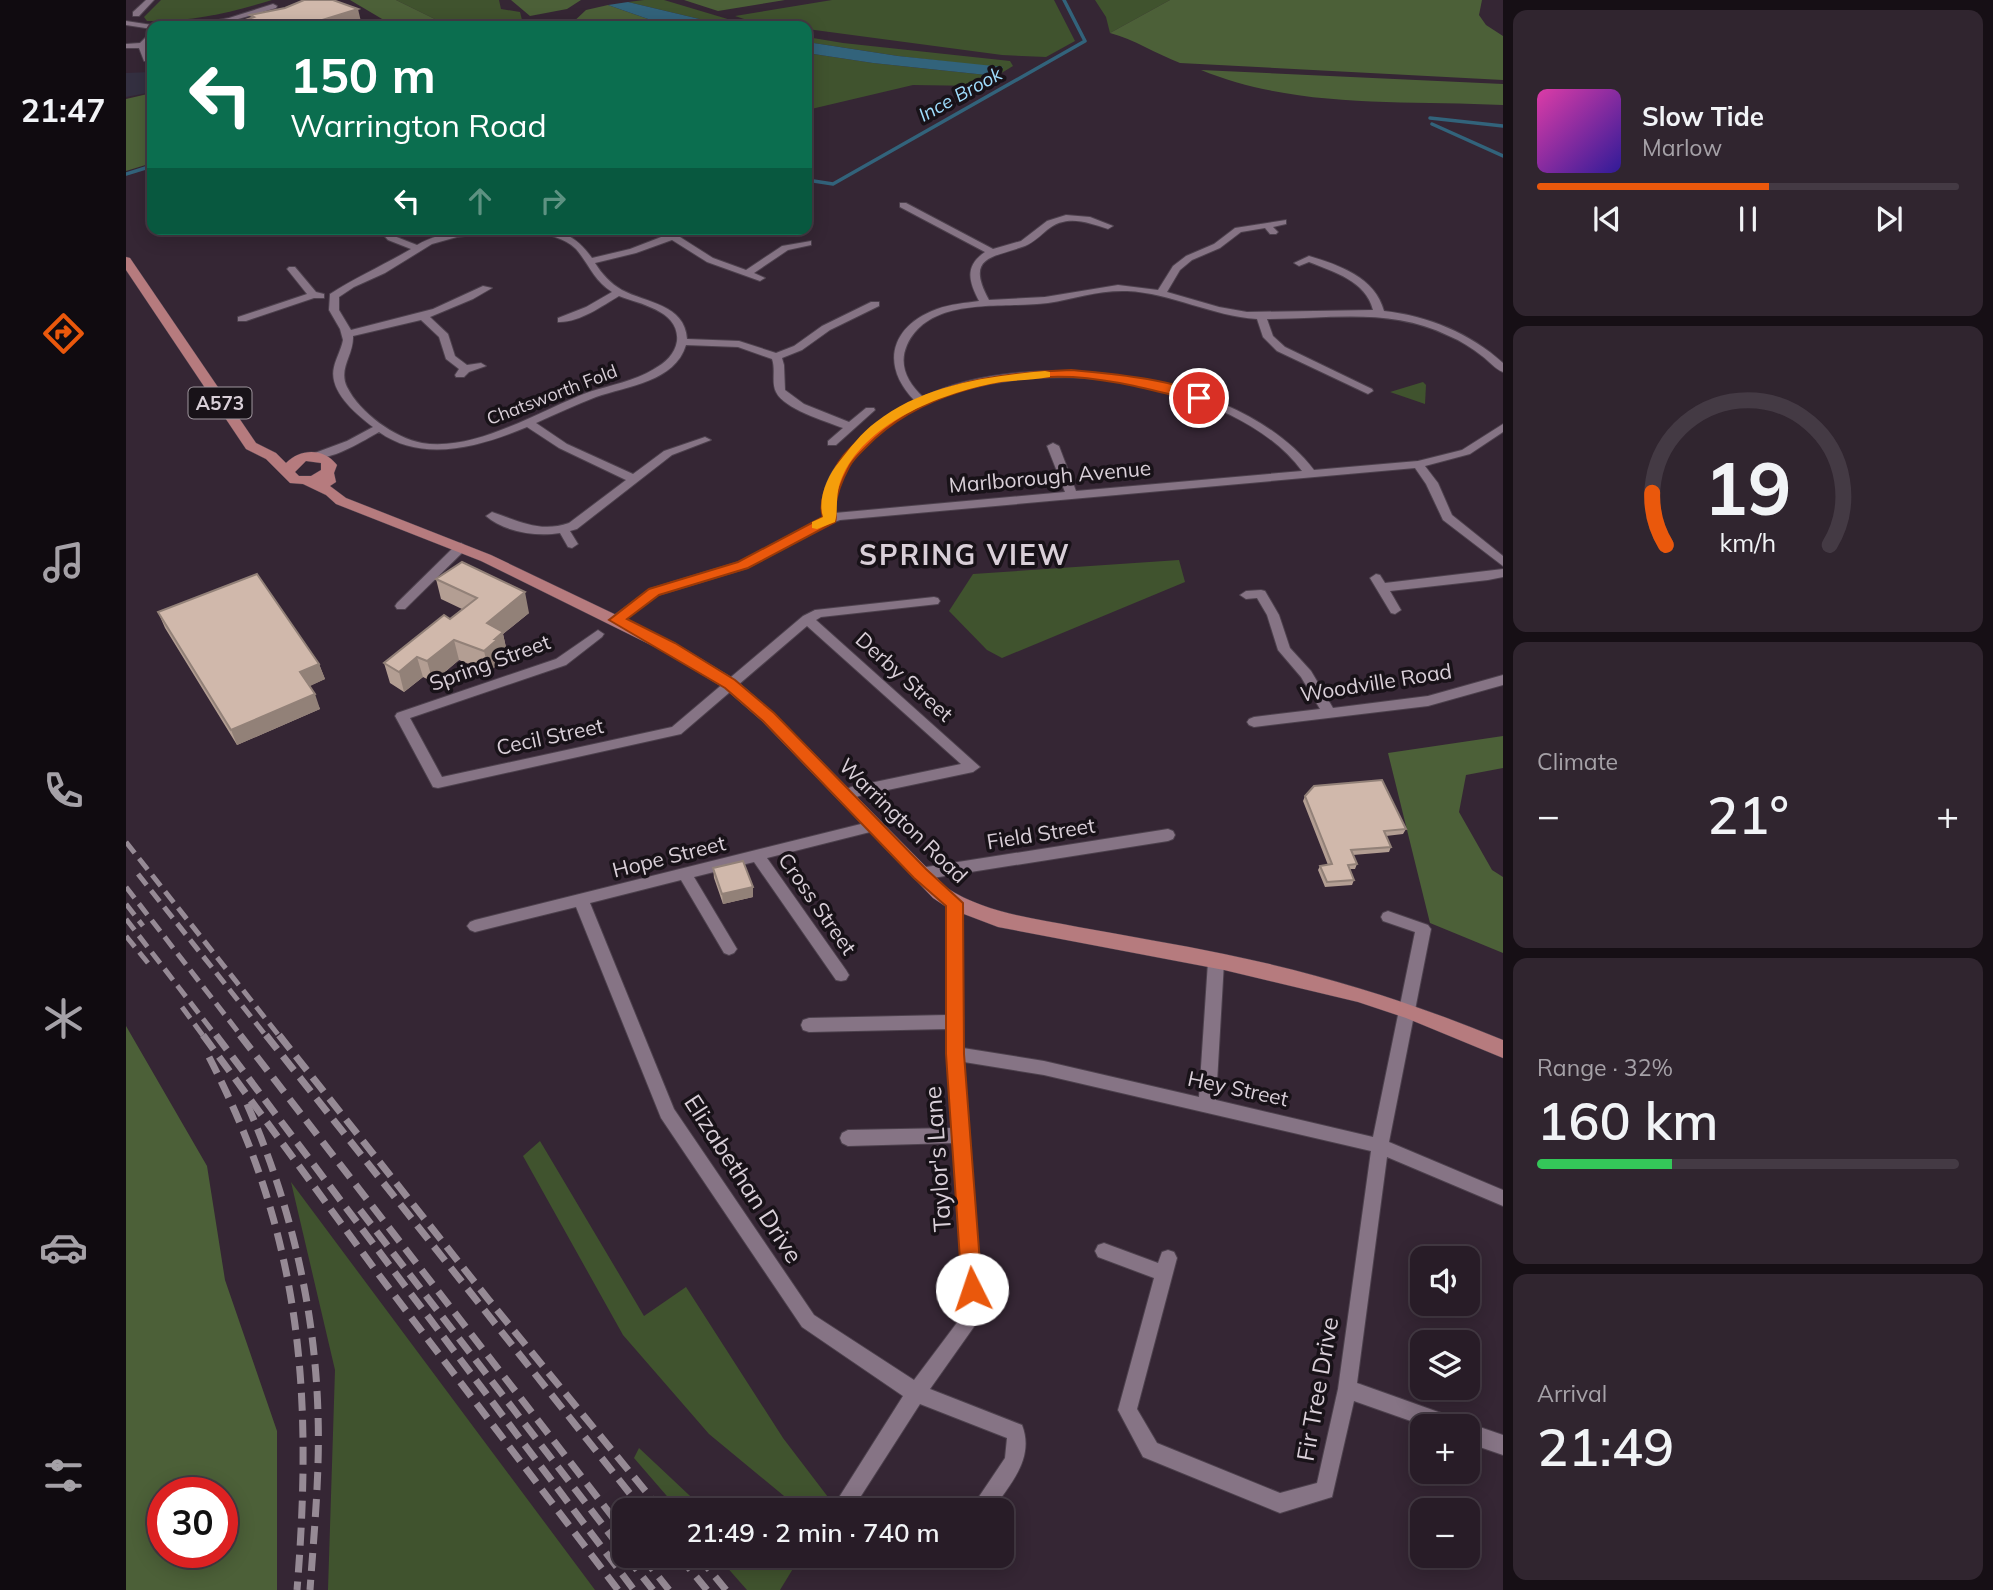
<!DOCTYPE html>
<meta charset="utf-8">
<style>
body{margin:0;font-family:Mulish,sans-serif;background:#30252f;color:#f1f3f6;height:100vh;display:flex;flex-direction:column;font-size:26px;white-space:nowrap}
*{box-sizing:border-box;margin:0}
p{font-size:23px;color:#a5a1a7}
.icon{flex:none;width:38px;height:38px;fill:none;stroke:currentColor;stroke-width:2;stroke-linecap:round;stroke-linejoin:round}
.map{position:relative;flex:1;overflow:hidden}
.panel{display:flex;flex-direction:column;gap:10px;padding:10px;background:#160f15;width:490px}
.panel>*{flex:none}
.banner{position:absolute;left:21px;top:21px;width:665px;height:214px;border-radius:14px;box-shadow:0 4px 18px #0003,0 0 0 2px #443a44;background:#0b6e4f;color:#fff;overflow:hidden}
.fabs{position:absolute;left:1284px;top:1246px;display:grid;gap:14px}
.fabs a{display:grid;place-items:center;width:70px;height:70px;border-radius:14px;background:#281c27;box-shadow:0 4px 18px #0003,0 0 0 2px #443a44;font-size:35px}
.speed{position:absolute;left:21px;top:1477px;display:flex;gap:14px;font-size:35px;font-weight:700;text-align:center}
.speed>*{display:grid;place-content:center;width:91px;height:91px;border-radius:50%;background:#281c27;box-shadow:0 4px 18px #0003,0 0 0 2px #443a44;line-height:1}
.speed .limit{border:10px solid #d22;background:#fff;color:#111}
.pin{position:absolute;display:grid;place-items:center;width:60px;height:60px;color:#fff;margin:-30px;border:4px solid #fff;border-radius:50%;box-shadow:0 2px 7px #0007}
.me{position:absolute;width:77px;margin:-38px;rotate:356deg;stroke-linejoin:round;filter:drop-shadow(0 0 5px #0008)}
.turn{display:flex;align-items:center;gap:24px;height:147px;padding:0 28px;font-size:32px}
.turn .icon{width:91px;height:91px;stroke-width:2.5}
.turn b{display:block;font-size:49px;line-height:60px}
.lanes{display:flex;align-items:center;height:66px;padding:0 28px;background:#0003;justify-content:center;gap:35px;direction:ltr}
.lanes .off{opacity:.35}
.big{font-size:52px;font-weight:600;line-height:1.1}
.panel .card{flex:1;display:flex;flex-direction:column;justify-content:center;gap:10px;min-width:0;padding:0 24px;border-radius:14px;background:#30252f}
.panel .dial{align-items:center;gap:0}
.dial svg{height:182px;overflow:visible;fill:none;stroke:#443a44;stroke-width:7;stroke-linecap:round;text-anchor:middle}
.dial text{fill:#f1f3f6;stroke:none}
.song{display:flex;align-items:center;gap:21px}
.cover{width:84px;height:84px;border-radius:10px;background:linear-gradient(135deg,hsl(320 70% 55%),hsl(250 70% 35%))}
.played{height:7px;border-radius:4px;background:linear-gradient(90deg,#ea580c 55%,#443a44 55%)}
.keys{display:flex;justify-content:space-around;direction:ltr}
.heat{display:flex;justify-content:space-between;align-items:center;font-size:38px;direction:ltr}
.charge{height:10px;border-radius:5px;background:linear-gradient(90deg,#34c759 32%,#443a44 0)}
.trip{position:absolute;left:486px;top:1498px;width:402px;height:70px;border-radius:14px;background:#281c27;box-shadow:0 4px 18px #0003,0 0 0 2px #443a44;font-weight:600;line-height:70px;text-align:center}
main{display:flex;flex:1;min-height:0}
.tabs{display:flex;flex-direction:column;width:126px;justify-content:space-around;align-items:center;background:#100b10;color:#a5a1a7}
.tabs .icon{width:49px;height:49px}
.tabs .current{color:#ea580c}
.tabs b{font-size:32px;color:#f1f3f6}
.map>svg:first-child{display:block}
.industrial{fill:#343041}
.green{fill:#40532e}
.forest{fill:#4c6038;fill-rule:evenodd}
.water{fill:#32637b}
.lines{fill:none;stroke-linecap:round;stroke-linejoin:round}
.stream{stroke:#32637b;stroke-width:3.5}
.street-casing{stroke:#4d414d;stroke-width:2}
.primary-casing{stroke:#4d414d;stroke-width:1}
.street{fill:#867485;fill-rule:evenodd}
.primary{fill:#b67b7e;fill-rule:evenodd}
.rail-far1{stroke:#968a95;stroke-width:5;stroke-dasharray:14 7;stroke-linecap:butt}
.rail{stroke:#968a95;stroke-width:7;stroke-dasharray:18 9;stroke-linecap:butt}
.wall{fill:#b39e93}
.shaded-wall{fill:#928178}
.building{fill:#d0b8ab;stroke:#928178;stroke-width:2}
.route{fill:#ea580c;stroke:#983908;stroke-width:2}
.slow{fill:#f59e0b}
.labels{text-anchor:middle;stroke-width:7;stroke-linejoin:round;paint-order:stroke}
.far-street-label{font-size:18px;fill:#d9cfd8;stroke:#181218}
.far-water-label{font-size:19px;font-style:italic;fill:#9fddfd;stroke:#181218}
.shield{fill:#181218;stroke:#9f969e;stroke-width:2}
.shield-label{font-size:19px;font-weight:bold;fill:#d9cfd8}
.street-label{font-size:21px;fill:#d9cfd8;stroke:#181218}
.near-street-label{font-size:24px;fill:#d9cfd8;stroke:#181218}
.district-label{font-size:28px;font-weight:bold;letter-spacing:2px;fill:#d9cfd8;stroke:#181218}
</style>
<main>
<nav class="tabs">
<b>21:47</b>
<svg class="icon current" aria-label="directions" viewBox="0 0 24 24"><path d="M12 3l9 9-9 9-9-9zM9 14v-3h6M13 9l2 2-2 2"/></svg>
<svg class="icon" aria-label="music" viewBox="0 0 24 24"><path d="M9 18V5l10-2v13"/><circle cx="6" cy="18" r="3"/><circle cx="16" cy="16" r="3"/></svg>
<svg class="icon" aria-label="phone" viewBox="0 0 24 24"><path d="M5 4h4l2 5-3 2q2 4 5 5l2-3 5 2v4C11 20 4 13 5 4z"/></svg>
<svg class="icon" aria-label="climate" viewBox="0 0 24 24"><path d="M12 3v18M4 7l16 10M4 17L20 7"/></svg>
<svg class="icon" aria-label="car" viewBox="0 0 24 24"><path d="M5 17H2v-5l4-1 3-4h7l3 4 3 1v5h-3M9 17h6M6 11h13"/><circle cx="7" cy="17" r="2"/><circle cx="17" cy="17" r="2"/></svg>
<svg class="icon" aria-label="filters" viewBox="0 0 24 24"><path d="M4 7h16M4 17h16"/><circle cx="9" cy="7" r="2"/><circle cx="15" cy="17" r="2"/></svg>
</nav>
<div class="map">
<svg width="1377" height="1590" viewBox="0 0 1377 1590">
<rect width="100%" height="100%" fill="#352634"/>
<!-- industrial -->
<polygon class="industrial" points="26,72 26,92 0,97 0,73"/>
<!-- green -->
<g class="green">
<path d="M35,0H146C104,13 65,22 21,21L18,17Z"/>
<polygon points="270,0 373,0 375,9 394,12 396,20 363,26 323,26"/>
<polygon points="518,0 538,0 625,26 603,26 502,2"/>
<polygon points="706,0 928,0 949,41 920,57 876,55 681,29 681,26 630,23 609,16"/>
<polygon points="969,0 1044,0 984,33 980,17"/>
<polygon points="681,37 717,43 884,61 887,66 854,86 787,85 681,110 681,53 747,63 870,76 876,68 772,56 681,42"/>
<polygon points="1297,382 1300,385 1299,404 1264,392"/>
<polygon points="1053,560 1059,582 876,658 861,650 823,611 847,574"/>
<polygon points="414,1141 518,1316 560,1287 657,1438 705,1501 699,1510 675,1510 583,1434 497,1335 397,1156"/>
<polygon points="165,1182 469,1590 202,1590 209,1370"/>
<polygon points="513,1448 579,1510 553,1510 508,1458"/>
<polygon points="591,1556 651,1556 668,1567 654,1590 621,1590"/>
</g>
<!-- forest -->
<g class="forest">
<polygon points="224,0 270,0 323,26 268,26"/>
<polygon points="385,0 455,0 441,9 404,16"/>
<polygon points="558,0 659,0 592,11"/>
<path d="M1044,0H1356L1353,15L1360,25L1377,36V80L1054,63C1030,54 1008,39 984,33Z"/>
<polygon points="482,5 525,20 492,26 443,26 460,10"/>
<path d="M1075,70L1377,84V105C1276,100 1170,109 1075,70Z"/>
<polygon points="26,93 26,163 0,171 0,99"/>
<polygon points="1377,736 1377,768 1340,775 1333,812 1366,870 1377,877 1377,953 1304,923 1262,753"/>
<path d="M0,1026L81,1166L99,1280L151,1431V1590H0ZM37,1493H96V1552H37Z"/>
</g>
<!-- water -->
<g class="water">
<polygon points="502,2 603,26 552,26 525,20 482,5"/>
<polygon points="681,42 772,56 877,67 870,76 747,63 681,53"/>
</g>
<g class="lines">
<!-- stream -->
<g class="stream">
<polyline points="1304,118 1377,126"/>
<polyline points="1306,124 1377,156"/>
<polyline points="0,174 26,166"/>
<polyline points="681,180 707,184 959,41 938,0"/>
</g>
<defs>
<g id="street">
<polygon points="20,0 28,0 13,16 7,16 7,12"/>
<path d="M147,4L151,6L150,8C120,17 92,27 61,26L103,18Z"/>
<polygon points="0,21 26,25 29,26 26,26 26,29 0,25"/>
<polygon points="23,34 26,34 26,40 20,45 26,58 26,62 18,61 13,48 0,48 0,44 14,43"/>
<path d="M774,203H780L867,249L895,241L921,221L940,215L964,217L987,226L982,229C961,222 940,214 921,230C914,236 908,242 899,246C866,258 839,256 863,300L919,297L992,285L1032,290L1047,266L1060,256L1088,244L1109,228L1160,220V224L1147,227L1152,232L1150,234H1144L1139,228L1115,232L1094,248L1066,260L1054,270L1041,292L1093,307L1121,312L1247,310C1240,281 1208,272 1183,262L1173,266L1168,263L1183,256C1213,265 1249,277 1258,311C1302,316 1344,333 1377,363V372C1369,369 1363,361 1356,356C1346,348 1335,341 1323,336C1264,307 1204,319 1141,319L1147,336L1159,347L1246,389L1247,391L1242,394L1151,351L1137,337L1131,319C1086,316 1045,293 1001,291C973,290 948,299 922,303C877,309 804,295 781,345C772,365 782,383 797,397C904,345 1113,372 1188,470L1292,461L1336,450L1377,424V432L1344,454L1299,466L1312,483L1326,515L1377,556V566L1317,520L1300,484L1289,468L714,520L700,525L621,568L532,595L494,623H486L484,620L486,617L524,589L613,562L698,517C687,466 751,423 789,401C754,366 764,326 811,309C824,304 839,303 853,301C843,282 838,266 859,252L774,207ZM904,378C922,378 941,376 958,378C1031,383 1131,410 1176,471L950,491L933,446L927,443L921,446L939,492L709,513C703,464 769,415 810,399C841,387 872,382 904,378Z"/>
<path d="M252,229H262L268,236L291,245C317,230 347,229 376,229L371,232L331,237L306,244L259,273L228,287L213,297V310L225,330L307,309L357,286L366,288L347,299L304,317L322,334L329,356L341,365L355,363L360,366L343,372L338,377H330L329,375L333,369L320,359L313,337L295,320L227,336C228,355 212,368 221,387C234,413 269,438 296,443C350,452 414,410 463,392C485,385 508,381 528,369C539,363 549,354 551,341C554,311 514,304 493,296C476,306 453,323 432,322V318L460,307L486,292C468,281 463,264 450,249C438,237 423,237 410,229C436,229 451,237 466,258L504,249L556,229H570L554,237L587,258L620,270L656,246L685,241V245L662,250L628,273L639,278L634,281L581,262L546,240L510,253L469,263C476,274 484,283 496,290C520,303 559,304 561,339L613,341L650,353L668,346L696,326L745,302H753V306L704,330L676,350L656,358L658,365L659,390L678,404L723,422L740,408H748L749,410L710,445H702V441L717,428C699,421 658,409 650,392C645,382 650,370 646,359L612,347L560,345C549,382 501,386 470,397C449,405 430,414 410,423L441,444L507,474L538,451L579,437L585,440L546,455L451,529L444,531L452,544L446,548L442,547L434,533C411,537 378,532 360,516L366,512C393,521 414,533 443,523L500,480L433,448L401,427C355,446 298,464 253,432C237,441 205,461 186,458V454L221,441L247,427C230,414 202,391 208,367C210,358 215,350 217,340L214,329L203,310L204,294C230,277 258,265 285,249L262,240Z"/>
<polygon points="163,267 169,267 190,292 198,294 198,298 188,298 120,321 112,321 112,317 181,294 161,269"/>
<polygon points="335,543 341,547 339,550 279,609 271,609 269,606 271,603 331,544"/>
<polygon points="1377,569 1377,577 1362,580 1264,591 1275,610 1269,614 1265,613 1244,578 1250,574 1254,575 1259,583"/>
<polygon points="1135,590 1139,591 1153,615 1164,648 1185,671 1207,708 1302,696 1377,675 1377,685 1302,706 1128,727 1123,725 1121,722 1123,719 1128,717 1194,709 1175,677 1152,650 1141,615 1131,598 1120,599 1114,595 1120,591"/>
<polygon points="808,597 812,598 814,601 812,604 695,617 690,620 854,767 847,772 733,796 718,802 711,797 713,793 725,787 835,764 681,626 555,734 312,788 307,787 269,716 271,713 430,659 472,630 478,634 476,637 440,665 284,718 316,777 546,727 677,616 689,610"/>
<path d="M747,821L752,822L754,826L752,830L641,858L720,970L723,975L720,980L715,981L710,980L628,862L568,877L611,949L608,953L603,955L598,953L555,880L464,903L548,1109L688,1315L788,1380L839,1312L827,1143L722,1146L716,1143L714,1138L716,1133L722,1130L826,1128L821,1029L683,1032L677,1030L675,1025L677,1020L683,1018L821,1015L822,903L824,899H834L836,903L837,1048L918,1061L1073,1097L1082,962L1085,958L1090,956L1095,958L1098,962L1090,1100L1247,1137L1289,932L1257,921L1255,917L1257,913L1262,911L1302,925L1305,929L1263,1142L1377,1190V1206L1261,1157L1231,1383L1332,1419L1334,1426H1299L1228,1401L1206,1497L1154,1513L1017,1457L992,1410L1028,1278L972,1257L969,1251L972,1245L978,1243L1032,1263L1036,1252L1042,1250L1048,1252L1051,1258L1011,1409L1031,1443L1154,1493L1191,1483L1212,1389L1245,1151L918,1075L838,1062L857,1314L804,1389L896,1425C909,1458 884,1485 866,1510H844L879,1458L881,1438L794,1404L726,1510H705L777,1396L676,1327L535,1118L450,907L349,932L344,930L341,926L344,922L349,920Z"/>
<polygon points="1042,829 1047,831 1049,835 1047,839 1042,841 794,880 789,878 787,874 789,870 794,868"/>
<polygon points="1342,1423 1377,1435 1377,1455 1342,1443 1342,1426 1335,1426"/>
</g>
<path id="primary" d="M0,257L4,258L130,443L150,453L160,463C175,448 198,448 211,465L208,473L210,482L204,486L220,498L365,555L549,643L610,680L648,713L821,888C859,913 907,918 952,927C1001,936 1050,944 1098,954C1196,974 1285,1002 1377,1040V1058L1280,1018L1232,1002L1098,970L872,927L822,908L807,898L636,721L598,688L537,651L355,561L210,504L200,495L177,484L164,483L140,459L120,449L0,270ZM180,461L195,463V470L185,476H173L169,472Z"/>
</defs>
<!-- street casing -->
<use href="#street" class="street-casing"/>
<!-- primary casing -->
<use href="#primary" class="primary-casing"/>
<!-- street -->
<use href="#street" class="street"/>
<!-- primary -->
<use href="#primary" class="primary"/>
<!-- rail-far1 -->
<g class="rail-far1">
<polyline points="0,842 154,1037"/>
<polyline points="12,874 141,1037"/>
<polyline points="0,887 116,1037"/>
<polyline points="0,904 17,926"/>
<polyline points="0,919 91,1037"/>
<polyline points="0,936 22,963"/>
<polyline points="56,1007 78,1037"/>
</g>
<!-- rail -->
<g class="rail">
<polyline points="77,1035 250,1271 492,1590"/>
<polyline points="90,1035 508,1590"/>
<polyline points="114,1035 499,1533"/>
<polyline points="140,1035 517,1510"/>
<polyline points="153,1035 362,1299 535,1510"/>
<path d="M83,1057C176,1237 187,1392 171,1590"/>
<path d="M121,1104C164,1202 189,1307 192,1414C194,1473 188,1532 184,1590"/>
<polyline points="234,1210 499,1554"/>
<polyline points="500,1556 527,1590"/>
<polyline points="516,1556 543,1590"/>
<polyline points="553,1556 581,1590"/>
<polyline points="572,1556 600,1590"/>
</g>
</g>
<!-- wall -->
<g class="wall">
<polygon points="310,579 403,613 377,634 381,652 376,657 377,660 363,672 333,660 307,682 297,677 278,692 264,683 258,663 324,619 336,609 315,599"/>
<polygon points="32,612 193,664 199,679 183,686 194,709 111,745 39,628"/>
<polygon points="1179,796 1280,829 1277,834 1260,836 1265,847 1263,852 1227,855 1231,864 1229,869 1224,869 1228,880 1226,885 1199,887 1192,870 1194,866 1202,865 1177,801"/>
<polygon points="587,868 627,887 627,897 597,904 588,878"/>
</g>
<!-- shaded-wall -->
<g class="shaded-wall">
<polygon points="232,9 236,26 193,26 193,21"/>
<polygon points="399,592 403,613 377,634 381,652 376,657 377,660 363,672 358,651 361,623"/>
<polygon points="328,640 333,660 307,682 301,661"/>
<polygon points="291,657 297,677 278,692 273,672"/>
<polygon points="193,664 199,679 180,688 174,672"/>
<polygon points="189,694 194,709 111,745 105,730"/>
<polygon points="627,887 627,897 597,904 596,894"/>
</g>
<!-- building -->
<g class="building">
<polygon points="178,0 207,0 232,9 193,21 199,24 193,26 112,26 107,24 128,17 124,15 159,8"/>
<polygon points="336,562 399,592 361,623 377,632 369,639 372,639 358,651 328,640 301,661 291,657 273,672 258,663 318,615 324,619 351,598 310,579"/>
<polygon points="131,574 193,664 174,672 189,694 105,730 32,612"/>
<polygon points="1256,780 1280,829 1258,831 1265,847 1225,850 1231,864 1222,865 1228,880 1201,882 1194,866 1206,864 1179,796 1188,786"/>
<polygon points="617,861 627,887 596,894 587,868"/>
</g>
<!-- route -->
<path class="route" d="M945,370C976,373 1056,379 1079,398L1073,402C1031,391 991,380 947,377C875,374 791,394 740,447C734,453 727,459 723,467C716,480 711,492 709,507C709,513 711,517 709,522L622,568L533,595L501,619L549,643L609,680L648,713L800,869L837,903L838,1054L856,1289L853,1296L846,1299L839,1296L836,1289L820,1054V906L788,878L637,721L599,688L483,620L523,589L612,562L697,517C692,502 701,485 708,471C713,459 721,451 731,442C786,384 868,373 945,370Z"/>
<!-- slow -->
<path class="slow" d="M919,371L924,372V377C908,380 891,380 875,382C819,392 743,420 717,475C708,494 713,508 709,522L691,529L686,528V522L697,517C691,499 702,475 713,462C724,448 735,433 750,422C797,385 862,376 919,371Z"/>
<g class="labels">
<!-- far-street labels -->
<g class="far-street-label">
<text transform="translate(426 395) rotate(-21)" y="6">Chatsworth Fold</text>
</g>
<!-- far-water labels -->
<g class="far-water-label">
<text transform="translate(834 94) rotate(-29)" y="7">Ince Brook</text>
</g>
<!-- shield labels -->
<rect class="shield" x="62.5" y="387.5" width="63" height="31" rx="5"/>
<g class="shield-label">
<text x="94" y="410">A573</text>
</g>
<!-- street labels -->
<g class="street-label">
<text transform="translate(924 477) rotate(-5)" y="7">Marlborough Avenue</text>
<text transform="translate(364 663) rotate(-20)" y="7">Spring Street</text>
<text transform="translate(778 677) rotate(42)" y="7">Derby Street</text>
<text transform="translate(1250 683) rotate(-9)" y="7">Woodville Road</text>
<text transform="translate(424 737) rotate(-12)" y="7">Cecil Street</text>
<text transform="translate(777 821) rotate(44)" y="7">Warrington Road</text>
<text transform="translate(915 834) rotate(-9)" y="7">Field Street</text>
<text transform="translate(543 857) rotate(-14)" y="7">Hope Street</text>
<text transform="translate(691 904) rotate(55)" y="7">Cross Street</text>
<text transform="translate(1112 1089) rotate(12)" y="7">Hey Street</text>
</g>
<!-- near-street labels -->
<g class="near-street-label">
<text transform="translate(812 1159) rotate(-94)" y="8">Taylor's Lane</text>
<text transform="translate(617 1179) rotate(57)" y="8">Elizabethan Drive</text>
<text transform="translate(1192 1389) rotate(-80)" y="8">Fir Tree Drive</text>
</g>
<!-- district labels -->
<g class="district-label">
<text x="839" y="565">SPRING VIEW</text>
</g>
</g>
</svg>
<div class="fabs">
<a><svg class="icon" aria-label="sound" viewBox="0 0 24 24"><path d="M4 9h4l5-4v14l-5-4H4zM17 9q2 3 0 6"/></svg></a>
<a><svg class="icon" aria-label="layers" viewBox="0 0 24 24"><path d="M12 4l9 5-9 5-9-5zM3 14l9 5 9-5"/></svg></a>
<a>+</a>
<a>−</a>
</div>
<div class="speed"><div class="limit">30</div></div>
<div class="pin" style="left:1073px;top:398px;background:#d93025"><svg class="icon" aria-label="arrive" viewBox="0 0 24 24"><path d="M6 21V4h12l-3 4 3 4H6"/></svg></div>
<svg class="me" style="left:846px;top:1289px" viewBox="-20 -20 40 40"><circle r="19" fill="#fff"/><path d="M0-13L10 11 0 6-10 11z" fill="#ea580c"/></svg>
<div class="trip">21:49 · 2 min · 740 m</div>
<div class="banner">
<div class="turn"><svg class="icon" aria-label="left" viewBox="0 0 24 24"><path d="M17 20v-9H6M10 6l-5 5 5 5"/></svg><div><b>150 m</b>Warrington Road</div></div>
<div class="lanes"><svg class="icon" aria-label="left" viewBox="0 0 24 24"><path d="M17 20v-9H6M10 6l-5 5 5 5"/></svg><svg class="icon off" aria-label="ahead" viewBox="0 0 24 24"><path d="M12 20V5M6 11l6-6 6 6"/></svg><svg class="icon off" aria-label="right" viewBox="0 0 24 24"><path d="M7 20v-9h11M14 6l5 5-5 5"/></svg></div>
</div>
</div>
<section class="panel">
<div class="card">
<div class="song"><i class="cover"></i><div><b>Slow Tide</b><p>Marlow</p></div></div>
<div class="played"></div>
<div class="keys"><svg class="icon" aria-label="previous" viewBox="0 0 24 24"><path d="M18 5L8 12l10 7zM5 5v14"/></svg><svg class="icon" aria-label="pause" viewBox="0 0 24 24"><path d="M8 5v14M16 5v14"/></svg><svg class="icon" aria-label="next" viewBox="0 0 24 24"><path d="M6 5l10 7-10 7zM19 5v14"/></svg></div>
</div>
<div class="card dial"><svg viewBox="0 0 100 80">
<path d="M14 69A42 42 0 1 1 86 69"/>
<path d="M14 69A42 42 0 0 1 8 46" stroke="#ea580c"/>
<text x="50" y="56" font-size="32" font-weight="700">19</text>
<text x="50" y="72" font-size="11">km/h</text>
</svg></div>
<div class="card"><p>Climate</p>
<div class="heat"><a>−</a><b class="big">21°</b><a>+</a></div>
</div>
<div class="card"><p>Range · 32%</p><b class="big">160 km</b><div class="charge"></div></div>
<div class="card"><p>Arrival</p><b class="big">21:49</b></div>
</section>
</main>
